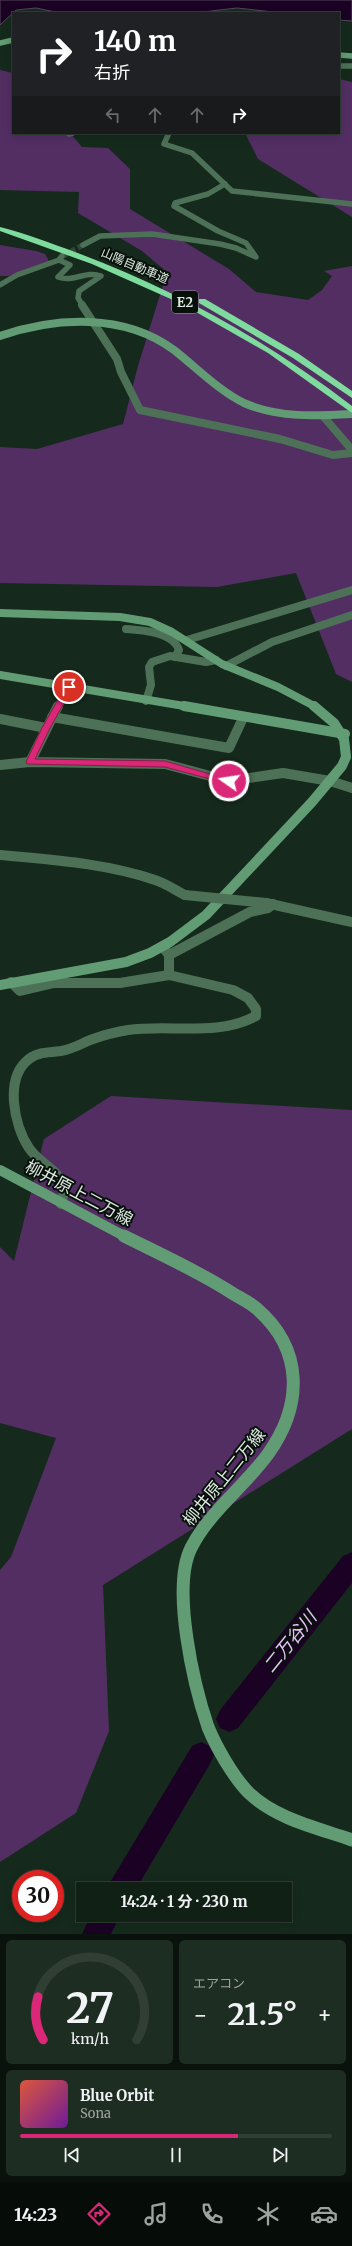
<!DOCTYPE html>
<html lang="ja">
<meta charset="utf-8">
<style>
body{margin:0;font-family:Merriweather,"Noto Sans JP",serif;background:#1e2d22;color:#f1f3f6;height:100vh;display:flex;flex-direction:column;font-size:15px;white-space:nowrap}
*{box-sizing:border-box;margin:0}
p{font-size:13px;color:#9ca3a0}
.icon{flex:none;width:22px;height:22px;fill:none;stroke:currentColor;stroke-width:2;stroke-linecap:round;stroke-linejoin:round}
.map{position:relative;height:1934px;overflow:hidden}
.panel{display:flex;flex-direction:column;gap:6px;padding:6px;background:#09120c;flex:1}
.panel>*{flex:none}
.top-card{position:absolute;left:12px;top:12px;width:328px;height:122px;border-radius:0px;box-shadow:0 2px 10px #0003,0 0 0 1px #303e34;background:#202124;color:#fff;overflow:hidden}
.speed{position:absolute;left:12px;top:1870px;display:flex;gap:8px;font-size:20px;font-weight:700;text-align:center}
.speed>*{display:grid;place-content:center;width:52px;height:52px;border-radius:50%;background:#102015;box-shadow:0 2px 10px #0003,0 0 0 1px #303e34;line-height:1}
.speed .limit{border:6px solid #d22;background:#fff;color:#111}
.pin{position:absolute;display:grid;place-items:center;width:34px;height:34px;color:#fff;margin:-17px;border:2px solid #fff;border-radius:50%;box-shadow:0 1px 4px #0007}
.me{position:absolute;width:44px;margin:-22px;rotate:283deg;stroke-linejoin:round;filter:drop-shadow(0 0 3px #0008)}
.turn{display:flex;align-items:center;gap:14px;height:84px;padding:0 16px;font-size:18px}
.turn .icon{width:52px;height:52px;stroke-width:2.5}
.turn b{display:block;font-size:28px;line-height:34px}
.lanes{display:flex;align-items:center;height:38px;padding:0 16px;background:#0003;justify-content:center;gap:20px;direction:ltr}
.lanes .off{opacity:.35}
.big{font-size:30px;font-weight:700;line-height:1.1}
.panel .card{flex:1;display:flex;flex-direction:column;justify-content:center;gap:6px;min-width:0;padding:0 14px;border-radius:6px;background:#1e2d22}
.panel .dial{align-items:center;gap:0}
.dial svg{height:104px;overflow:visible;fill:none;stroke:#303e34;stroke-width:7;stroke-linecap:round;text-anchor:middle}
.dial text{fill:#f1f3f6;stroke:none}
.song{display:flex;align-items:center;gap:12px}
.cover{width:48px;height:48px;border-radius:6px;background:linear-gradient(135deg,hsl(10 70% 55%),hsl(280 70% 35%))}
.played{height:4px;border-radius:2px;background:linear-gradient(90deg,#db2777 70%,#303e34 70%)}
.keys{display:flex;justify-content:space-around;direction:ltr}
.heat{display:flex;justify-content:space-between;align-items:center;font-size:22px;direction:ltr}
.panel .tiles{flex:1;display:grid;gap:6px;grid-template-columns:1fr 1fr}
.card:last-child{grid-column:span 2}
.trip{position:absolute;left:76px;top:1882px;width:216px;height:40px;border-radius:0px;background:#102015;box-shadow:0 2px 10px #0003,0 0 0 1px #303e34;font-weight:700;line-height:40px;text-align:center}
.tabs{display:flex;height:64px;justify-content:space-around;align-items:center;background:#060d08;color:#9ca3a0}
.tabs .icon{width:28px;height:28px}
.tabs .selected{color:#db2777}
.tabs b{font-size:18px;color:#f1f3f6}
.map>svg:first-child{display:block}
.green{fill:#532e63}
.water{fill:#1b0225;stroke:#55485d}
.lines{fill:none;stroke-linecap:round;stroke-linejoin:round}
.river{fill:#1b0225;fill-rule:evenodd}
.street-tunnel{stroke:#334739;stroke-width:5.5;stroke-dasharray:5.5 3;stroke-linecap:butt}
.street-far2{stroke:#4d7157;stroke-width:5.5}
.street-far1{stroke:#4d7157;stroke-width:8}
.street{stroke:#4d7157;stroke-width:10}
.secondary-far3{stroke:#629c74;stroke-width:5.5}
.secondary-far2{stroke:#629c74;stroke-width:8}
.secondary-far1{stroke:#629c74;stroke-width:10}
.secondary{stroke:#629c74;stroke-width:13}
.highway{fill:#7fdb9d;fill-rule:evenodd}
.street-bridge{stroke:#4d7157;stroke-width:10}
.route{fill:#db2777;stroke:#8e194d}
.labels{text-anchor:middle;stroke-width:4;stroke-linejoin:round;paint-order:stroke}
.far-street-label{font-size:12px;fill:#ddeae0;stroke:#07100a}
.shield{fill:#07100a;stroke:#9da9a0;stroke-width:1}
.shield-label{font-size:13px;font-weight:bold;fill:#ddeae0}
.near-street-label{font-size:17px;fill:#ddeae0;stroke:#07100a}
.near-water-label{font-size:18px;font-style:italic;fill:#ebc2ff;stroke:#07100a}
</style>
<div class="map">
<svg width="352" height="1934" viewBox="0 0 352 1934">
<rect width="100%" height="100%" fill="#152a1c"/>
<!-- green -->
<g class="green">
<polygon points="0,70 13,73 13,133 70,133 82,147 108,148 130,169 130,209 229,269 256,292 308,300 322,290 332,276 324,271 352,266 352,682 336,674 296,573 217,587 0,583 0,447 37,449 123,424 138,366 167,272 142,251 78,213 79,192 0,190"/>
<polygon points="339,79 352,82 352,217 258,159 245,133 339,133"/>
<polygon points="0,245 36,251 45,254 50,263 9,276 0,276"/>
<polygon points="111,1096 352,1110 352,1429 103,1585 109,1731 76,1813 0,1862 0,1570 11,1557 56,1438 0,1423 0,1247 14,1261 44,1139"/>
</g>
<!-- water -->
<polygon class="water" points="0,0 352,0 352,21 339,20 339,13 283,13 237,8 194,13 61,13 36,8 16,10 0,25"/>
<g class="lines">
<!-- river -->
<g class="river">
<polygon points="352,1552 352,1583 238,1728 229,1732 220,1728 216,1719 220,1710 343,1556"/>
<polygon points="201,1742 210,1746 214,1755 210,1764 136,1889 106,1889 192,1746"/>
<polygon points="91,1915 120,1915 111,1934 82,1934"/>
</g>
<!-- street-tunnel -->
<polyline class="street-tunnel" points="63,256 83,245"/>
<!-- street-far2 -->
<g class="street-far2">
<polyline points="339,66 352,66"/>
<polyline points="169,133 164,144 192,153 232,191 352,204"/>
<polyline points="69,134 73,133"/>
<polyline points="83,245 100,236 152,234 220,244 236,248 256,257 246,243 218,231 174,206 175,203 208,194 225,184"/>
<path d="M59,260L70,265L58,277C73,283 86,270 101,276L79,291L78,298L83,306"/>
<polyline points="0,285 17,275 59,260 62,256"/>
</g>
<!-- street-far1 -->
<g class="street-far1">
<polyline points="82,305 117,359 121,372 140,410 280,439 333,455 352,453"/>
<polyline points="323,416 352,450"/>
<path d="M126,629C142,630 173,632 179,650L175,657"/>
<polyline points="187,640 352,590"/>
<polyline points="226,666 272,642 352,615"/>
<polyline points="146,701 151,685 149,667 152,662 170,656 206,662 216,660"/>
<polyline points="58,707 69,687"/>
</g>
<!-- street -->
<g class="street">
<polyline points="52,717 229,748 243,718"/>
<polyline points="0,719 46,728"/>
<polyline points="30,762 58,706"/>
<polyline points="0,765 30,762 165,764 229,781 283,773 330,781 352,788"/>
<path d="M0,855C52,860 105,863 155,880C165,883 175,890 185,895"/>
<polyline points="266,903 352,922"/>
<polyline points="165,950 169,955 169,975"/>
<polyline points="169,955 250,912 268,908 273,904"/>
<path d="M11,982L20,991L54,983H120L169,975L233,990L248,998L256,1009V1016C217,1037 170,1024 128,1030C116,1032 104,1035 93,1039C82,1043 73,1049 61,1051C51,1052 38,1052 29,1059C4,1078 14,1125 29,1148C38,1162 56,1168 62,1183C65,1191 63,1197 61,1204"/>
</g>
<!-- secondary-far3 -->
<g class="secondary-far3">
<polyline points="0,43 13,40"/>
<polyline points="339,55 352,56"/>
</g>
<!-- secondary-far2 -->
<g class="secondary-far2">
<path d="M0,336C56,317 124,313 174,350C197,368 218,390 244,403C278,418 316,416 352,414"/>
<polyline points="0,613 120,617 150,622 172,632 222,664 278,687 316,707"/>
<polyline points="0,675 190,707"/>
</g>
<!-- secondary-far1 -->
<g class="secondary-far1">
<polyline points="184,706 345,734"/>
<polyline points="0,985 126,962 150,953 170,942 206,915 312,802 342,766 346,757 344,739 334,723 314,706"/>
<polyline points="0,1170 126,1237"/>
</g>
<!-- secondary -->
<path class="secondary" d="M124,1236C160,1254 198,1271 232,1293C240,1298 249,1302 256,1308C304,1349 303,1405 268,1454C245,1486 209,1512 191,1548C171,1588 194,1686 208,1727C216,1747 234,1778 249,1793C276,1819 318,1828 352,1840"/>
<!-- highway -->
<g class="highway">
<path d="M0,227C25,233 50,243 75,252C175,289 267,341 352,406V413L268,353L182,304L92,264L0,231Z"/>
<polygon points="199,299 205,299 299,354 352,391 352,398 293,358 199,303"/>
</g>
<!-- street-bridge -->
<polyline class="street-bridge" points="185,895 266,903"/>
</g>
<!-- route -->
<polygon class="route" points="69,685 73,687 50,728 35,759 165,761 234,781 229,784 165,767 27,764 26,762 42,728 65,687"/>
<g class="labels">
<!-- far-street labels -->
<g class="far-street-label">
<text transform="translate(135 266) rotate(23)" y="4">山陽自動車道</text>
</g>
<!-- shield labels -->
<rect class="shield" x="172" y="291" width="26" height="22" rx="3"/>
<g class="shield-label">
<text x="185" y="307">E2</text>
</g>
<!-- near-street labels -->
<g class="near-street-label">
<text transform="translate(79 1193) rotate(28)" y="6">柳井原上二万線</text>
<text transform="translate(224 1477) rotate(-51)" y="6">柳井原上二万線</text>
</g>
<!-- near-water labels -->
<g class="near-water-label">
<text transform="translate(290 1642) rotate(-51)" y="6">二万谷川</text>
</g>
</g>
</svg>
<div class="speed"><div class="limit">30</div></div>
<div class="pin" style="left:69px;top:687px;background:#d93025"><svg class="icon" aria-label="arrive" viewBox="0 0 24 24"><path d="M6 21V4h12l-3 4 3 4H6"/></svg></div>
<svg class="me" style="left:229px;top:781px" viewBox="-20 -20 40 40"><circle r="17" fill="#db2777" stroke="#fff" stroke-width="3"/><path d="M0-11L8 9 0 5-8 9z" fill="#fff"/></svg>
<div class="trip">14:24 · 1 分 · 230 m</div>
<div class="top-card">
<div class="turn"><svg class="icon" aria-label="right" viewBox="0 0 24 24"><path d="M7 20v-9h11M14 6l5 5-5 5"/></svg><div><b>140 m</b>右折</div></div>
<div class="lanes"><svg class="icon off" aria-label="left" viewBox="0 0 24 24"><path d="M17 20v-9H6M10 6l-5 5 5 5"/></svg><svg class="icon off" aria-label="ahead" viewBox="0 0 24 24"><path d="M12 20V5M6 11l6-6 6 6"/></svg><svg class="icon off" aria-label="ahead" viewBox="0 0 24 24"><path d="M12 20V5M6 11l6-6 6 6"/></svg><svg class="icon" aria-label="right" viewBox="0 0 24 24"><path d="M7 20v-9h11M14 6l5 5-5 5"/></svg></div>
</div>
</div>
<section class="panel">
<div class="tiles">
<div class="card dial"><svg viewBox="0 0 100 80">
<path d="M14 69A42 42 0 1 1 86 69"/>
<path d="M14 69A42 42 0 0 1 10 36" stroke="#db2777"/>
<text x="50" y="56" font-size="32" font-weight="700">27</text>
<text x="50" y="72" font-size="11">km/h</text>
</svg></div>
<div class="card"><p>エアコン</p>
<div class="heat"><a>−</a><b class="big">21.5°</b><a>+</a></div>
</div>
<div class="card">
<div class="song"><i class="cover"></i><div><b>Blue Orbit</b><p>Sona</p></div></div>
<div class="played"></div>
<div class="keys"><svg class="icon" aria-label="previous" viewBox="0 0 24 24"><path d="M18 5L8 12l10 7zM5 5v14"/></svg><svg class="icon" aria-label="pause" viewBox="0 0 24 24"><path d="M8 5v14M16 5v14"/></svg><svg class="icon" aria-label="next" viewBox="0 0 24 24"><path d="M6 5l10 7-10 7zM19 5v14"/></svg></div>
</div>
</div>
</section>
<nav class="tabs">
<b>14:23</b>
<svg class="icon selected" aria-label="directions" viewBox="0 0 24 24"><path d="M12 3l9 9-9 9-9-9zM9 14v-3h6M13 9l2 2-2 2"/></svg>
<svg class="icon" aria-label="music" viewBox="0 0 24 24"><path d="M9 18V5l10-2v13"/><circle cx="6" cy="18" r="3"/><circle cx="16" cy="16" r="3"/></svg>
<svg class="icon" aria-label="phone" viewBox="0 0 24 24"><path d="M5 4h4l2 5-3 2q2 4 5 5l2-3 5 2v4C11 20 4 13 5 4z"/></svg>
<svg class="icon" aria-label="climate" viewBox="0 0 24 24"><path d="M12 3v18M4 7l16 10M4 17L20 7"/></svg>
<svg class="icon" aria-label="car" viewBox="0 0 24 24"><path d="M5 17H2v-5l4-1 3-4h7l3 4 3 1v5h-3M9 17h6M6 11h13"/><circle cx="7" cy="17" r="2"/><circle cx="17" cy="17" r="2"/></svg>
</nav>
